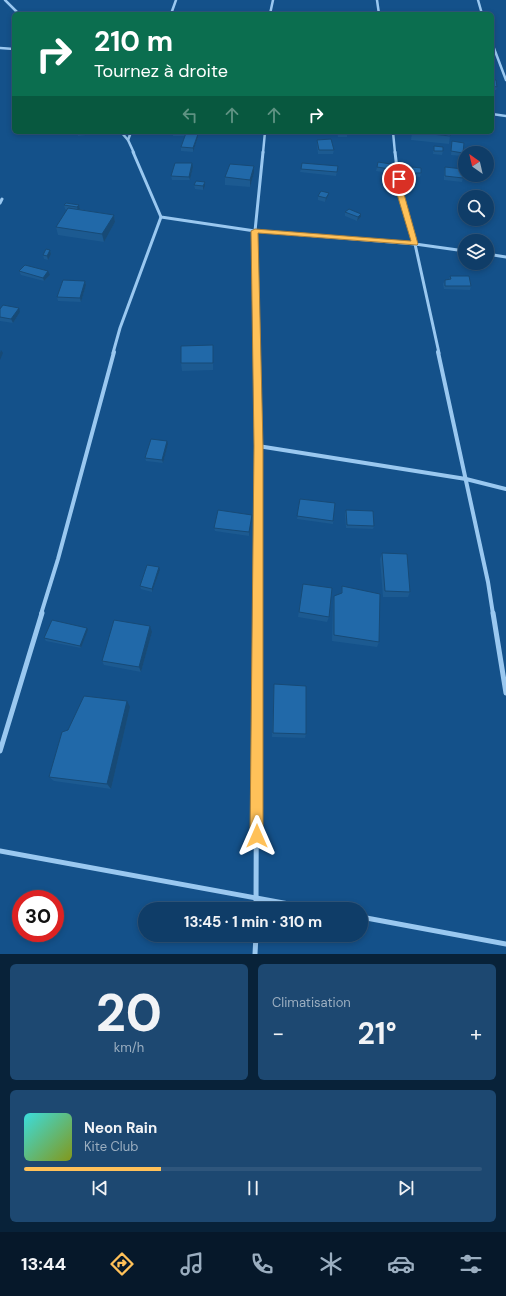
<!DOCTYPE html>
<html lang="fr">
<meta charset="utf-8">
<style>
body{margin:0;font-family:"DM Sans",sans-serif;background:#1d4871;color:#f1f3f6;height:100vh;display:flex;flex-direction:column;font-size:15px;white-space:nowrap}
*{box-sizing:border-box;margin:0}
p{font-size:13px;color:#9baec0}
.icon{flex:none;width:22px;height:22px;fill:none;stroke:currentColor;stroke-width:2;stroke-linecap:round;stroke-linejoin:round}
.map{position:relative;height:954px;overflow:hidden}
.sheet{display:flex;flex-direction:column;gap:10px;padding:10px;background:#082239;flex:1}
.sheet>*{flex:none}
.top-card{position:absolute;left:12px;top:12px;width:482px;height:122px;border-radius:6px;box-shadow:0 2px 6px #0003,0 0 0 1px #2f567c;background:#0b6e4f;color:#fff;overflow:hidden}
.needle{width:26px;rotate:326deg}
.buttons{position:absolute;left:458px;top:146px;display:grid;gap:8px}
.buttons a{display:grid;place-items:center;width:36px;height:36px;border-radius:50%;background:#0f3d68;box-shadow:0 2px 6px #0003,0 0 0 1px #2f567c;font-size:20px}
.speed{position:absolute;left:12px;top:890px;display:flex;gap:8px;font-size:20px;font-weight:700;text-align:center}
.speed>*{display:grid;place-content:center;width:52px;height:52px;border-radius:50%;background:#0f3d68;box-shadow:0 2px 6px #0003,0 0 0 1px #2f567c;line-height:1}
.speed .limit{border:6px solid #d22;background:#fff;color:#111}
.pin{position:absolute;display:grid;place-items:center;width:34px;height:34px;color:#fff;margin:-17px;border:2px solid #fff;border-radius:50%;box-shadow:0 1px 4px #0007}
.me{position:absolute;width:44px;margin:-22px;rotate:0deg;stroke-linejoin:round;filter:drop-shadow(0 0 3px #0008)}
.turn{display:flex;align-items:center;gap:14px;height:84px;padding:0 16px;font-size:18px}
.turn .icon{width:52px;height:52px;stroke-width:2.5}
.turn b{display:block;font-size:28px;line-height:34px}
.lanes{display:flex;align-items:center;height:38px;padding:0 16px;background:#0003;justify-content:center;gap:20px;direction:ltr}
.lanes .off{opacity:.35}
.big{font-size:30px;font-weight:700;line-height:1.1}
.sheet .tile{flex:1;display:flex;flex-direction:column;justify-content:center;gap:6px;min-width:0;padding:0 14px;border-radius:6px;background:#1d4871}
.sheet .dial{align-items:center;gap:0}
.dial b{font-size:52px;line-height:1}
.song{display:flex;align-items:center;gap:12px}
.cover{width:48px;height:48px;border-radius:6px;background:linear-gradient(135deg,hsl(180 70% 55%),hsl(70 70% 35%))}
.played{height:4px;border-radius:2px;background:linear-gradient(90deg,#ffc159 30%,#2f567c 30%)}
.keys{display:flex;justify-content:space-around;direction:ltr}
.heat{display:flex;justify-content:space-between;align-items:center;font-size:22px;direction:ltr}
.sheet .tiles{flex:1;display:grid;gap:10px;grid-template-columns:1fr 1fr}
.tile:last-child{grid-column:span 2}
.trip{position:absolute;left:138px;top:902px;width:230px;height:40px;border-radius:20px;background:#0f3d68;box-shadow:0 2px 6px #0003,0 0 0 1px #2f567c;font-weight:700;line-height:40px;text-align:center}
.tabs{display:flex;height:64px;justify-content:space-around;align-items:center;background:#06182a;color:#9baec0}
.tabs .icon{width:28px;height:28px}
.tabs .selected{color:#ffc159}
.tabs b{font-size:18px;color:#f1f3f6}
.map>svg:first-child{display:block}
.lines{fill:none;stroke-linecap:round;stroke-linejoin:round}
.street-far3{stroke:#9ac8f0;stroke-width:2.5}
.street-far2{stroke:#9ac8f0;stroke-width:3}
.street-far1{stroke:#9ac8f0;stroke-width:4}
.street{stroke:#9ac8f0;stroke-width:5}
.wall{fill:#1c5a91}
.shaded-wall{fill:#174a76}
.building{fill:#2169a9;stroke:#174a76}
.route{fill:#ffc159;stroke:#a67d3a}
</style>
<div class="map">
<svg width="506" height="954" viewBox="0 0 506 954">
<rect width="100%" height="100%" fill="#14518a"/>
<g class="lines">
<!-- street-far3 -->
<g class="street-far3">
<polyline points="5,0 19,14"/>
<polyline points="377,0 379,14"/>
<polyline points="478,0 482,14"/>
<polyline points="171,14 176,0"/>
<polyline points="270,14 273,0"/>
<polyline points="492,43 506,80"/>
<polyline points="0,48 14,49"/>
<polyline points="492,114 506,116"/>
<polyline points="121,132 128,140 134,153"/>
<polyline points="393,132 395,153"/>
<polyline points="128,140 131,132"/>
<polyline points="263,153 265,132"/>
</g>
<!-- street-far2 -->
<g class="street-far2">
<polyline points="133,152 161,217 255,231 415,244 465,251"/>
<polyline points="395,152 400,194 415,244 439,353"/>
<polyline points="0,203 2,199"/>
<polyline points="487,254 506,257"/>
<polyline points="113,353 120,328 161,217"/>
<polyline points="257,353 255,231 263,152"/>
</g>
<!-- street-far1 -->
<g class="street-far1">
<polyline points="257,352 257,614"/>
<polyline points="438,352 488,582 493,614"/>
<polyline points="258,446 466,479 506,489"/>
<polyline points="41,614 58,559 114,352"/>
</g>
<!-- street -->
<g class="street">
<polyline points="493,613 506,693"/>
<polyline points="0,751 42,613"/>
<polyline points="0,851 316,909"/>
<polyline points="256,909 257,613"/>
<polyline points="361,917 506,944"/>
<polyline points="255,954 256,935"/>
</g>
</g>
<!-- wall -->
<g class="wall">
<polygon points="492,79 497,87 496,90 492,90"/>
<polygon points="77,132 87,132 86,135 78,136"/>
<polygon points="173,132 199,132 198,136 198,137 193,152 181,151 181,147 185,136 173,136"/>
<polygon points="337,132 347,132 347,137 338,137"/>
<polygon points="412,132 451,132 450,136 449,144 411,140"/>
<polygon points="317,140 334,150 333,154 318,154 317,143"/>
<polygon points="452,141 463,153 462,156 451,155"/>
<polygon points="434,146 443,151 442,155 433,154"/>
<polygon points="487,157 491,166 490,170 487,170"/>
<polygon points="397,165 395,174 376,171 377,167"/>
<polygon points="254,166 254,173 250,187 225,185 225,177"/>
<polygon points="338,166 336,176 300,172 301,169"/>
<polygon points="193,167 190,180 172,180 171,176"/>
<polygon points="412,167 421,173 420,177 411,176 411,171"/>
<polygon points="445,167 463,178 462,182 444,180 444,171"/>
<polygon points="205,182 205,186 203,190 195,189 194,185"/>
<polygon points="318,196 328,196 325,202 318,200"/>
<polygon points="66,203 79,205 80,209 79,209 114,215 115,222 104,242 58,235 56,227 67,210 65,209 64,205"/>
<polygon points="345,212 361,214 361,217 357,221 345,216"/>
<polygon points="50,250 51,254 48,260 44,259 43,255"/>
<polygon points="19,271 50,275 44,281 21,275"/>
<polygon points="450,276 471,286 470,290 444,289 443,284 445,280 449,279"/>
<polygon points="85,281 86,285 81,302 58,301 57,297"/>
<polygon points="0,309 20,312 13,323 0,321"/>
<polygon points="213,345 213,370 182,371 181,363"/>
<polygon points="168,444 163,463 146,461 145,458"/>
<polygon points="300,499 335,503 333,524 297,519"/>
<polygon points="346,510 374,526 373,529 346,528 345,514"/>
<polygon points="252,515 252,518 249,536 215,531 214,528"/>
<polygon points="382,553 410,592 408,597 383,597 380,559"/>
<polygon points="160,570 152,592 141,589 140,586"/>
<polygon points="303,584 329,617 327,622 298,617"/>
<polygon points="342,586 379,642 377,647 332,641 333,601 334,596 341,594"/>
<polygon points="88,630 81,648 46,641 44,638"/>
<polygon points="152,632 141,672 104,665 102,661"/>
<polygon points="274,684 306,734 305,738 272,737"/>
<polygon points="130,707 111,789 54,781 49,777 68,730"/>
</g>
<!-- shaded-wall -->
<g class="shaded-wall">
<polygon points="198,134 198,137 193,152 193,148"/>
<polygon points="192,163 193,167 190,180 189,177"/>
<polygon points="254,166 254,173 250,187 250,180"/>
<polygon points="205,182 205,186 203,190 203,186"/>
<polygon points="329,193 328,196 325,202 326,198"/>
<polygon points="79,205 80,209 78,211 77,207"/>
<polygon points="361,214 361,217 357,221 358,217"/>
<polygon points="114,215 115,222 104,242 102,234"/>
<polygon points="50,250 51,254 48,260 47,256"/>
<polygon points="48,271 50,275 44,281 43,278"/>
<polygon points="85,281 86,285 81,302 80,298"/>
<polygon points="19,308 20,312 13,323 11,319"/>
<polygon points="1,350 3,353 0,360 0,353"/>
<polygon points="167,441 168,444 163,463 162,460"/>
<polygon points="252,515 252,518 249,536 249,532"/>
<polygon points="159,567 160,570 152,592 152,589"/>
<polygon points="150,626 152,632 141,672 139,667"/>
<polygon points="87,628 88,630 81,648 80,646"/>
<polygon points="127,701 130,707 111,789 107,784"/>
</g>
<!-- building -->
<g class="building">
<polygon points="492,79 496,80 497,87 492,86"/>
<rect x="338" y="132" width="9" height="1"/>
<polygon points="413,132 451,132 450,136"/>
<polygon points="186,133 198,134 193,148 181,147"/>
<polygon points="331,139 334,150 319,150 317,140"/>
<polygon points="452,141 464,143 463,153 451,151"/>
<polygon points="434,146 443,147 443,151 434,151"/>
<polygon points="487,157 489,157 491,166 487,166"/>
<polygon points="378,162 397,165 396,170 377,167"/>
<polygon points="175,163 192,163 189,177 171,176"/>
<polygon points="302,163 338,166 337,172 301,169"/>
<polygon points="230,164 254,166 250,180 225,177"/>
<polygon points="412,167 421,168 421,173 412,173"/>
<polygon points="445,167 463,169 463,178 445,176"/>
<polygon points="196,181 205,182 203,186 194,185"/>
<polygon points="321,191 329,193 326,198 318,196"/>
<polygon points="66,203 79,205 77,207 64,205"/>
<polygon points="68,208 114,215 102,234 56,227"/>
<polygon points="349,209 361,214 358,217 345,212"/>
<polygon points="46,249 50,250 47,256 43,255"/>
<polygon points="25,265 48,271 43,278 19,271"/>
<polygon points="450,276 469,276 471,286 445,286 445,280 451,279"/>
<polygon points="63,280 85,281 80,298 57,297"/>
<polygon points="3,305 19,308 11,319 0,317 0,309"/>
<polygon points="213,345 213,363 181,363 181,346"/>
<polygon points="151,439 167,441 162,460 145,458"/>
<polygon points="300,499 335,503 333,521 297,516"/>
<polygon points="218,510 252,515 249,532 214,528"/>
<polygon points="346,510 373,511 374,526 347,525"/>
<polygon points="382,553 407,554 410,592 385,591"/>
<polygon points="147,565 159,567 152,589 140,586"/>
<polygon points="303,584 332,588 329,617 299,612"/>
<polygon points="342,586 380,594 379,642 334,635 334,596 342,593"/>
<polygon points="52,620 87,628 80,646 44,638"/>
<polygon points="114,620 150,626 139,667 102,661"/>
<polygon points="274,684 306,686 306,734 273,733"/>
<polygon points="84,696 127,701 107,784 49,777 62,732 68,730"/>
</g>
<!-- route -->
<polygon class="route" points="396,177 402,179 404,194 418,244 417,245 258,233 263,446 263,836 261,840 257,842 252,840 250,836 254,446 251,231 255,229 411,241 397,194"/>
</svg>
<div class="buttons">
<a><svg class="needle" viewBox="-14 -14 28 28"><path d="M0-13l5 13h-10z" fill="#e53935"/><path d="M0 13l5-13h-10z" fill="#9baec0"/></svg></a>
<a><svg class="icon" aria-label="search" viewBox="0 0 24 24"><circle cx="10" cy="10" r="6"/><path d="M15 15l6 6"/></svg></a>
<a><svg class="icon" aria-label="layers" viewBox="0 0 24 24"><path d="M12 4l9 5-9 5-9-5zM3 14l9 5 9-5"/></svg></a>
</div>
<div class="speed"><div class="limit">30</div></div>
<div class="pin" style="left:399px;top:179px;background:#d93025"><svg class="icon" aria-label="arrive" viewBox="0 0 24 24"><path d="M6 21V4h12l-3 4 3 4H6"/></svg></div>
<svg class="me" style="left:257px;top:836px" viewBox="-20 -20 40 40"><path d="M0-17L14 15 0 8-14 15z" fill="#ffc159" stroke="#fff" stroke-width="4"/></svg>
<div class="trip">13:45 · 1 min · 310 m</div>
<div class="top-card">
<div class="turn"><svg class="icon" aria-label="right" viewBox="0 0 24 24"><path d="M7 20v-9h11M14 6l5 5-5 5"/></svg><div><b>210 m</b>Tournez à droite</div></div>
<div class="lanes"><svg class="icon off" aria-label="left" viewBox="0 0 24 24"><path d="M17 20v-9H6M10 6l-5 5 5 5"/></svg><svg class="icon off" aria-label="ahead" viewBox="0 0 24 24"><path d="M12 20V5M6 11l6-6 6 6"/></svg><svg class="icon off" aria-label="ahead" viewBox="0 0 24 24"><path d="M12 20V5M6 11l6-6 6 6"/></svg><svg class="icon" aria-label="right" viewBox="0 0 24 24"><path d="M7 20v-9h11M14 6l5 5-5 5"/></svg></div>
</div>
</div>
<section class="sheet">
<div class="tiles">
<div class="tile dial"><b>20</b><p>km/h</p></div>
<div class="tile"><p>Climatisation</p>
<div class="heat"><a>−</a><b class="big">21°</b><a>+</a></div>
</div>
<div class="tile">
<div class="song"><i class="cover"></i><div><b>Neon Rain</b><p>Kite Club</p></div></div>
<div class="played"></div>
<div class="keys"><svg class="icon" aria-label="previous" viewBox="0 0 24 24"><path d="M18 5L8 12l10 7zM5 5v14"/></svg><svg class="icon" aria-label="pause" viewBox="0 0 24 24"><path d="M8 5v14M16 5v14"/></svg><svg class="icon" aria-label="next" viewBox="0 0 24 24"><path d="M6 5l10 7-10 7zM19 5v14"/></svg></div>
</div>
</div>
</section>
<nav class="tabs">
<b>13:44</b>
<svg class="icon selected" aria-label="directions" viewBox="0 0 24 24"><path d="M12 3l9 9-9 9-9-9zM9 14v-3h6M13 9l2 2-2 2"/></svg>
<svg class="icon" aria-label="music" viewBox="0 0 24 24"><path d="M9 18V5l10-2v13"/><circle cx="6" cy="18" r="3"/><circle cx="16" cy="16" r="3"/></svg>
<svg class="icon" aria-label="phone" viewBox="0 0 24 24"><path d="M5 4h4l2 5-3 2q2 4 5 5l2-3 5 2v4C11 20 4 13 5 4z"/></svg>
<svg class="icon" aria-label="climate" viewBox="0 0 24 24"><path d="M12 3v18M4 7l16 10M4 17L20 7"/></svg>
<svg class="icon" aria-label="car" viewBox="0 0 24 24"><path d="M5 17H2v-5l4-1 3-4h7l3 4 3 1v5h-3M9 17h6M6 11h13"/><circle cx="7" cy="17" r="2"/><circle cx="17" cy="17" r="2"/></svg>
<svg class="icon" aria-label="filters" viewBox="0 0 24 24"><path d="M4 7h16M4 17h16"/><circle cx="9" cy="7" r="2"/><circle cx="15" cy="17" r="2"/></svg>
</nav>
